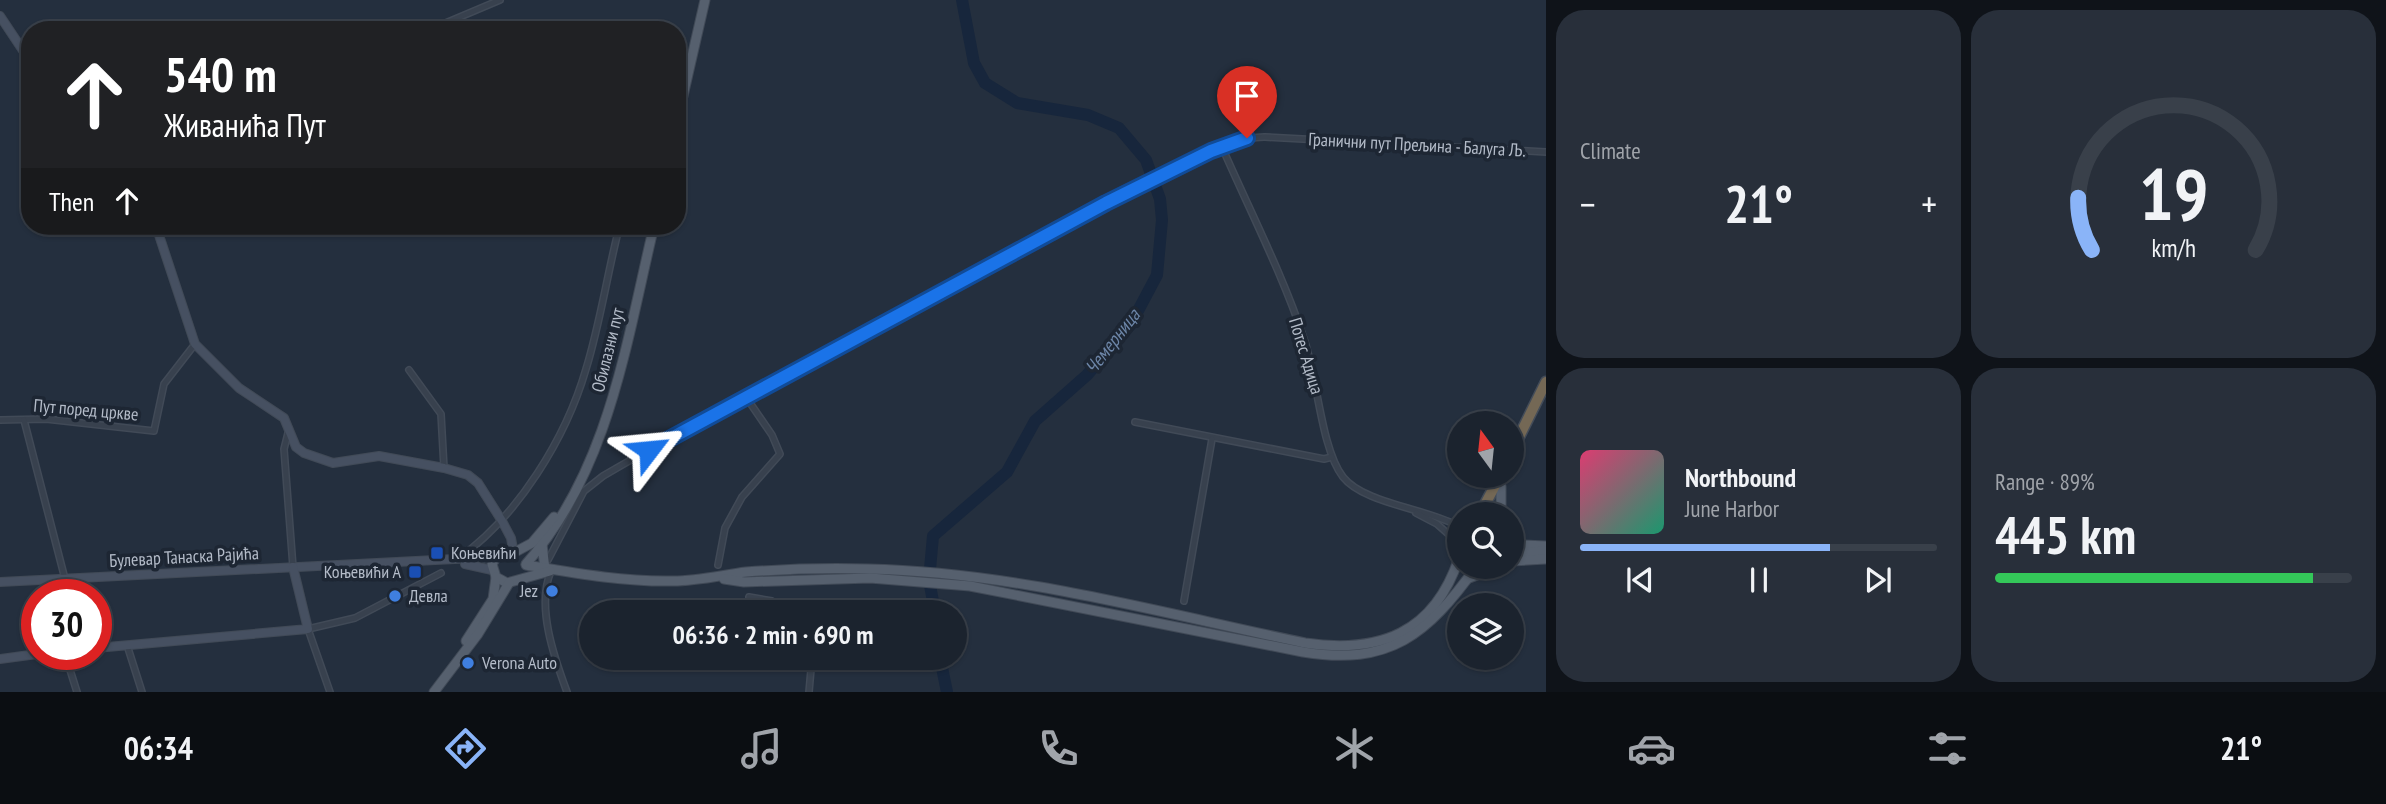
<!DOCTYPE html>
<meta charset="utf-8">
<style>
body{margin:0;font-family:"PT Sans Narrow",sans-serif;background:#282f3a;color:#f1f3f6;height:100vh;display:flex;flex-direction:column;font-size:26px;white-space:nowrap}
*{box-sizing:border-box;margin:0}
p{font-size:23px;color:#a0a4aa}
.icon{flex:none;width:38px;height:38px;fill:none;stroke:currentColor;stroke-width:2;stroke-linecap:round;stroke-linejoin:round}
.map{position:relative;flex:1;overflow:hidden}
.panel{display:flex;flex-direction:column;gap:10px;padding:10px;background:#0f1319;width:840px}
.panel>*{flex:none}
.guide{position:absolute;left:21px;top:21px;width:665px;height:214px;border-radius:28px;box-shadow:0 2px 5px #0004,0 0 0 2px #39404a;background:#202124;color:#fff;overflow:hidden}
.needle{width:46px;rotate:345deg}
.tools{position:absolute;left:1447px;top:411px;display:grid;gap:14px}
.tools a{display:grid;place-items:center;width:77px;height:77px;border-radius:50%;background:#1b232e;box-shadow:0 2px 5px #0004,0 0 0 2px #39404a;font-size:35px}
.speed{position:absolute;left:21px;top:579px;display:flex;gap:14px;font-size:35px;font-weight:700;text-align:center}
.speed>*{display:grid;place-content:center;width:91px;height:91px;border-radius:50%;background:#1b232e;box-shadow:0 2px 5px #0004,0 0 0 2px #39404a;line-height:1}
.speed .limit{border:10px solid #d22;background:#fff;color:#111}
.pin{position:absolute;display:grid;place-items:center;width:60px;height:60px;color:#fff;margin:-72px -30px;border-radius:50% 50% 50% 0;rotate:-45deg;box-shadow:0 0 7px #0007}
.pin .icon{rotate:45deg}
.me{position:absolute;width:77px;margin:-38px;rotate:61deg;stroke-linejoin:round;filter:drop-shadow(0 0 5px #0008)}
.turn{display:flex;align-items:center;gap:24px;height:147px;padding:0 28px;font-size:32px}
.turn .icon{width:91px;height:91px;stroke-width:2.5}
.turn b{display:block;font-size:49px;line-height:60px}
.then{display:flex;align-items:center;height:66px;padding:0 28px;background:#0003;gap:14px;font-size:26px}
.big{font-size:52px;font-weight:600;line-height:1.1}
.panel .widget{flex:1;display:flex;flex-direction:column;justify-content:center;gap:10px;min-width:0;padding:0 24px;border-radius:28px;background:#282f3a}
.panel .dial{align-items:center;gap:0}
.dial svg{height:182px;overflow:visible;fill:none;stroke:#39404a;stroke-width:7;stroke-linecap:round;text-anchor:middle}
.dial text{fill:#f1f3f6;stroke:none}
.song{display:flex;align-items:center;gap:21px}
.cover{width:84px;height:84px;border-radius:10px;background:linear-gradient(135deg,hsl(340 70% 55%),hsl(160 70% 35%))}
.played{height:7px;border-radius:4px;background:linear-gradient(90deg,#8ab4f8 70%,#39404a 70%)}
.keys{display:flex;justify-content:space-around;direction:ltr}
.heat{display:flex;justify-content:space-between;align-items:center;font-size:38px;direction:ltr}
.charge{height:10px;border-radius:5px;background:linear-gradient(90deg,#34c759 89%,#39404a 0)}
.panel .tiles{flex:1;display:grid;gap:10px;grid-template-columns:repeat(2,1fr)}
.trip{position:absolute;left:579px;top:600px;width:388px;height:70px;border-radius:35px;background:#1b232e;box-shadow:0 2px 5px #0004,0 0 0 2px #39404a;font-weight:600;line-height:70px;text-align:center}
.tabs{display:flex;height:112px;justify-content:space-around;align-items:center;background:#0b0e12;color:#a0a4aa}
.tabs .icon{width:49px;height:49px}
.tabs .active{color:#8ab4f8}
.tabs b{font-size:32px;color:#f1f3f6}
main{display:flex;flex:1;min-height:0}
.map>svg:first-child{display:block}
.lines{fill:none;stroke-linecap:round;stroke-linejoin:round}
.river{stroke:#17263c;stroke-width:12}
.street-casing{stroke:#414a57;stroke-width:8}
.secondary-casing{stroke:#414a57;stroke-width:10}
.primary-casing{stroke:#414a57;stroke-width:11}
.highway-casing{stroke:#434c59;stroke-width:13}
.street{stroke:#38414e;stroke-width:5}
.secondary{stroke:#465061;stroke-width:8}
.primary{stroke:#56606e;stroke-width:9}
.highway{stroke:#746855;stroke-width:10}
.route-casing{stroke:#114b97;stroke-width:18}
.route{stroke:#1a73e8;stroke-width:12}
.transit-dot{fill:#1a4fb4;stroke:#1d2633;stroke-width:2.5}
.shop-dot{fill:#3f7fe0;stroke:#1d2633;stroke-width:2.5}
.labels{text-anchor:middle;stroke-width:7;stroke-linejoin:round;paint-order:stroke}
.street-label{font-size:18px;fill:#b4bcc9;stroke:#1d2633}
.poi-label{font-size:18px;fill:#b4bcc9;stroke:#1d2633;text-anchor:start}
.water-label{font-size:19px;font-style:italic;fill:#6d86a8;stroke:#1d2633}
</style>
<main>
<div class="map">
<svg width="1546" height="692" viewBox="0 0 1546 692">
<rect width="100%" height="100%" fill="#242f3e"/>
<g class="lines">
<!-- river -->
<g class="river">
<polyline points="935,612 929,580 933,536 1007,472 1035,421 1087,375 1131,324 1157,275 1162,220 1160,199 1146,160 1119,128 1088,115 1017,103 985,83 974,63 962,0"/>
<polyline points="940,658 947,692"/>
</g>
<defs>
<g id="street">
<polyline points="429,30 500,0"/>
<path d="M1222,147C1249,209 1283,275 1304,339C1317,375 1321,449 1343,477C1364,504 1430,509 1460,527"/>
<polyline points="409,370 441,414 444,468"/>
<polyline points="0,420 46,419 154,431 164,384 195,344"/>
<polyline points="24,420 65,579"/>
<polyline points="1135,422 1324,459 1332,457"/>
<polyline points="288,433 284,449 293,567"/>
<polyline points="1416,513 1437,524 1455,540"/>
<path d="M459,558C518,516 566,438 586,369C600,324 607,275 619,228L623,226"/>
<path d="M548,560L584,491L603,476C746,393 894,317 1040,238C1089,212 1214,136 1265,137L1546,152"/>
<polyline points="718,565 725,528 742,497 780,454 772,435 746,397"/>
<path d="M551,571C536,606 554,657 567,692"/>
<polyline points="749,597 772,601 783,612"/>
<polyline points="1184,601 1212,439"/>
<polyline points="127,645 142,692"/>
<polyline points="65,654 77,692"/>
<polyline points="330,692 308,629 355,618 441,573"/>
<polyline points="809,692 812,658"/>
</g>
<g id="secondary">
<polyline points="0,16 30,61"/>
<polyline points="156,226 195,344 239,388 284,418 296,447 304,453 333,463 379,456 444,468 468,475 478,483 502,521 511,538 513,549"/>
<polyline points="465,564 492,570"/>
<polyline points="0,582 494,557"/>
<polyline points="96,648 308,629 293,567"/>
<polyline points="0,659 37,654"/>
</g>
<g id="primary">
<polyline points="677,122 705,0"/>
<polyline points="1501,486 1501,514"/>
<polyline points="1460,530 1454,544 1460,558"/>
<polyline points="1512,538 1522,545 1546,546"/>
<polyline points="542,544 545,569"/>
<polyline points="1512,554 1544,551"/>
<polyline points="1512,561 1546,559"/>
<path d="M526,564C609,471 626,343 654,226"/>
<path d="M526,565C574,573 624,582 673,581C698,581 722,575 746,572C786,569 828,568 868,569C1016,572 1161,613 1305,643C1380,654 1434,633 1459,558"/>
<polyline points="550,571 507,583 496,577 492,564 500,551 517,551 532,543 554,517"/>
<polyline points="1469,578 1498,567"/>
<path d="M724,579L744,582L870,578L970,586L1303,652C1390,666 1427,635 1476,567"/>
<polyline points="466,641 493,599 496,577"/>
<polyline points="434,692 478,634 509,583"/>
</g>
<g id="highway">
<polyline points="1512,451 1546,382"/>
<polyline points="1480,514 1500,476"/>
</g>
</defs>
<!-- street casing -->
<use href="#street" class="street-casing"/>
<!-- secondary casing -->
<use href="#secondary" class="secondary-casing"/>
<!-- primary casing -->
<use href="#primary" class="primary-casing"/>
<!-- highway casing -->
<use href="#highway" class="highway-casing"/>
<!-- street -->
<use href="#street" class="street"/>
<!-- secondary -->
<use href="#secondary" class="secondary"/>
<!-- primary -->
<use href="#primary" class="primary"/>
<!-- highway -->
<use href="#highway" class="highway"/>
</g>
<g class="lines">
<defs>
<polyline id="route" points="649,450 1106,203 1211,151 1247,138"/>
</defs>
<!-- route casing -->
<use href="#route" class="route-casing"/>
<!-- route -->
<use href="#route" class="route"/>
</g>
<!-- markers -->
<g class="transit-dot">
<rect x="430" y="546" width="14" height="14" rx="3.5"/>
<rect x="408" y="565" width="14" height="14" rx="3.5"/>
</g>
<g class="shop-dot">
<circle cx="552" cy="591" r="7"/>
<circle cx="395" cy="596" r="7"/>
<circle cx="468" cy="663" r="7"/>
</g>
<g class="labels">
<!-- street labels -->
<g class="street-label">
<text transform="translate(1417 145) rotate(3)" y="6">Гранични пут Прељина - Балуга Љ.</text>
<text transform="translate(608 350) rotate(-76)" y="6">Обилазни пут</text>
<text transform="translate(1306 356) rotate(73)" y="6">Потес Адица</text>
<text transform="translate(86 410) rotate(5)" y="6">Пут поред цркве</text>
<text transform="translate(184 557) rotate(-3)" y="6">Булевар Танаска Рајића</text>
</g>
<!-- poi labels -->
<g class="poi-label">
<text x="451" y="559">Коњевићи</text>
<text x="401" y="578" text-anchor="end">Коњевићи А</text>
<text x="538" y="597" text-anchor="end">Jez</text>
<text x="409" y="602">Девла</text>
<text x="482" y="669">Verona Auto</text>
</g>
<!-- water labels -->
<g class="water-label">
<text transform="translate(1112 341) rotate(-52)" y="7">Чемерница</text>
</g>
</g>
</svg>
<div class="tools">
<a><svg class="needle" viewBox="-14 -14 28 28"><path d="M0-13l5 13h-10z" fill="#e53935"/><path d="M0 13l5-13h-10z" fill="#a0a4aa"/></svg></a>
<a><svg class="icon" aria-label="search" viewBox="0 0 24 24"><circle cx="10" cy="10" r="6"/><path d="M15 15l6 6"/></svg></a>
<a><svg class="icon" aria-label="layers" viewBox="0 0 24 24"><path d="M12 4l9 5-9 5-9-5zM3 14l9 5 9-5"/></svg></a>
</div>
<div class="speed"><div class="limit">30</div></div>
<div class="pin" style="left:1247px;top:138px;background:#d93025"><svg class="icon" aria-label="arrive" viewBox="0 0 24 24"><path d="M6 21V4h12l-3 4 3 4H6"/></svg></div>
<svg class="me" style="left:649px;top:450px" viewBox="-20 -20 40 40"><path d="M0-17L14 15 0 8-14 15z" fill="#1a73e8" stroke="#fff" stroke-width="4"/></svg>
<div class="trip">06:36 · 2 min · 690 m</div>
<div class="guide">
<div class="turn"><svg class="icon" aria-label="ahead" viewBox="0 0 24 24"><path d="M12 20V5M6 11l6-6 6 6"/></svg><div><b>540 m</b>Живанића Пут</div></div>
<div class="then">Then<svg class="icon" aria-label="ahead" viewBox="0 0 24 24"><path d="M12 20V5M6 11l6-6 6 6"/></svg></div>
</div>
</div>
<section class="panel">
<div class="tiles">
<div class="widget"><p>Climate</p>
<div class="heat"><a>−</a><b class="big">21°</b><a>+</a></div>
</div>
<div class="widget dial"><svg viewBox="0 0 100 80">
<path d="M14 69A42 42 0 1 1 86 69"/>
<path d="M14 69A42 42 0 0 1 8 46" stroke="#8ab4f8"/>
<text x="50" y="56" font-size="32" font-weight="700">19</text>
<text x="50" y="72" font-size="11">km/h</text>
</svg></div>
<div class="widget">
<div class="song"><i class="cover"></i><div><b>Northbound</b><p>June Harbor</p></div></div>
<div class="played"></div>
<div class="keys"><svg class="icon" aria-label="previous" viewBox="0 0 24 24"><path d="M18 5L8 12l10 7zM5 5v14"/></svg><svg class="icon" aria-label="pause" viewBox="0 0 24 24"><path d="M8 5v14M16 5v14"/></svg><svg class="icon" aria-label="next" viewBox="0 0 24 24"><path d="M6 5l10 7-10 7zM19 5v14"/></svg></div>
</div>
<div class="widget"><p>Range · 89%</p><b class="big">445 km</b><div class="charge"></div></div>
</div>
</section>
</main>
<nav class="tabs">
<b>06:34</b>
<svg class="icon active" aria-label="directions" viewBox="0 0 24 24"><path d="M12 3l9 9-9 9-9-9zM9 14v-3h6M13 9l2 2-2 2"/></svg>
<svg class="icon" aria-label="music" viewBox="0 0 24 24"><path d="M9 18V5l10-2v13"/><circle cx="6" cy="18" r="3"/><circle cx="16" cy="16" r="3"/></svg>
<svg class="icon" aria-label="phone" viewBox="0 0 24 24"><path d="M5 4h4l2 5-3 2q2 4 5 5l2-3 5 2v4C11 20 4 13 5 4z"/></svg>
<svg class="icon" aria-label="climate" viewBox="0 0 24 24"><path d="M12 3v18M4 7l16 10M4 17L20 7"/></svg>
<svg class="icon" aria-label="car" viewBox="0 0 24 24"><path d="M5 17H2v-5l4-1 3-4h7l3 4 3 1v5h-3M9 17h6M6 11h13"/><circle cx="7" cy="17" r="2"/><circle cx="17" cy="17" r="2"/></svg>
<svg class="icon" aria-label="filters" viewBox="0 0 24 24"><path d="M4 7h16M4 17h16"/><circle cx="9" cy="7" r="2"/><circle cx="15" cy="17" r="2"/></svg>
<b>21°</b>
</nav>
